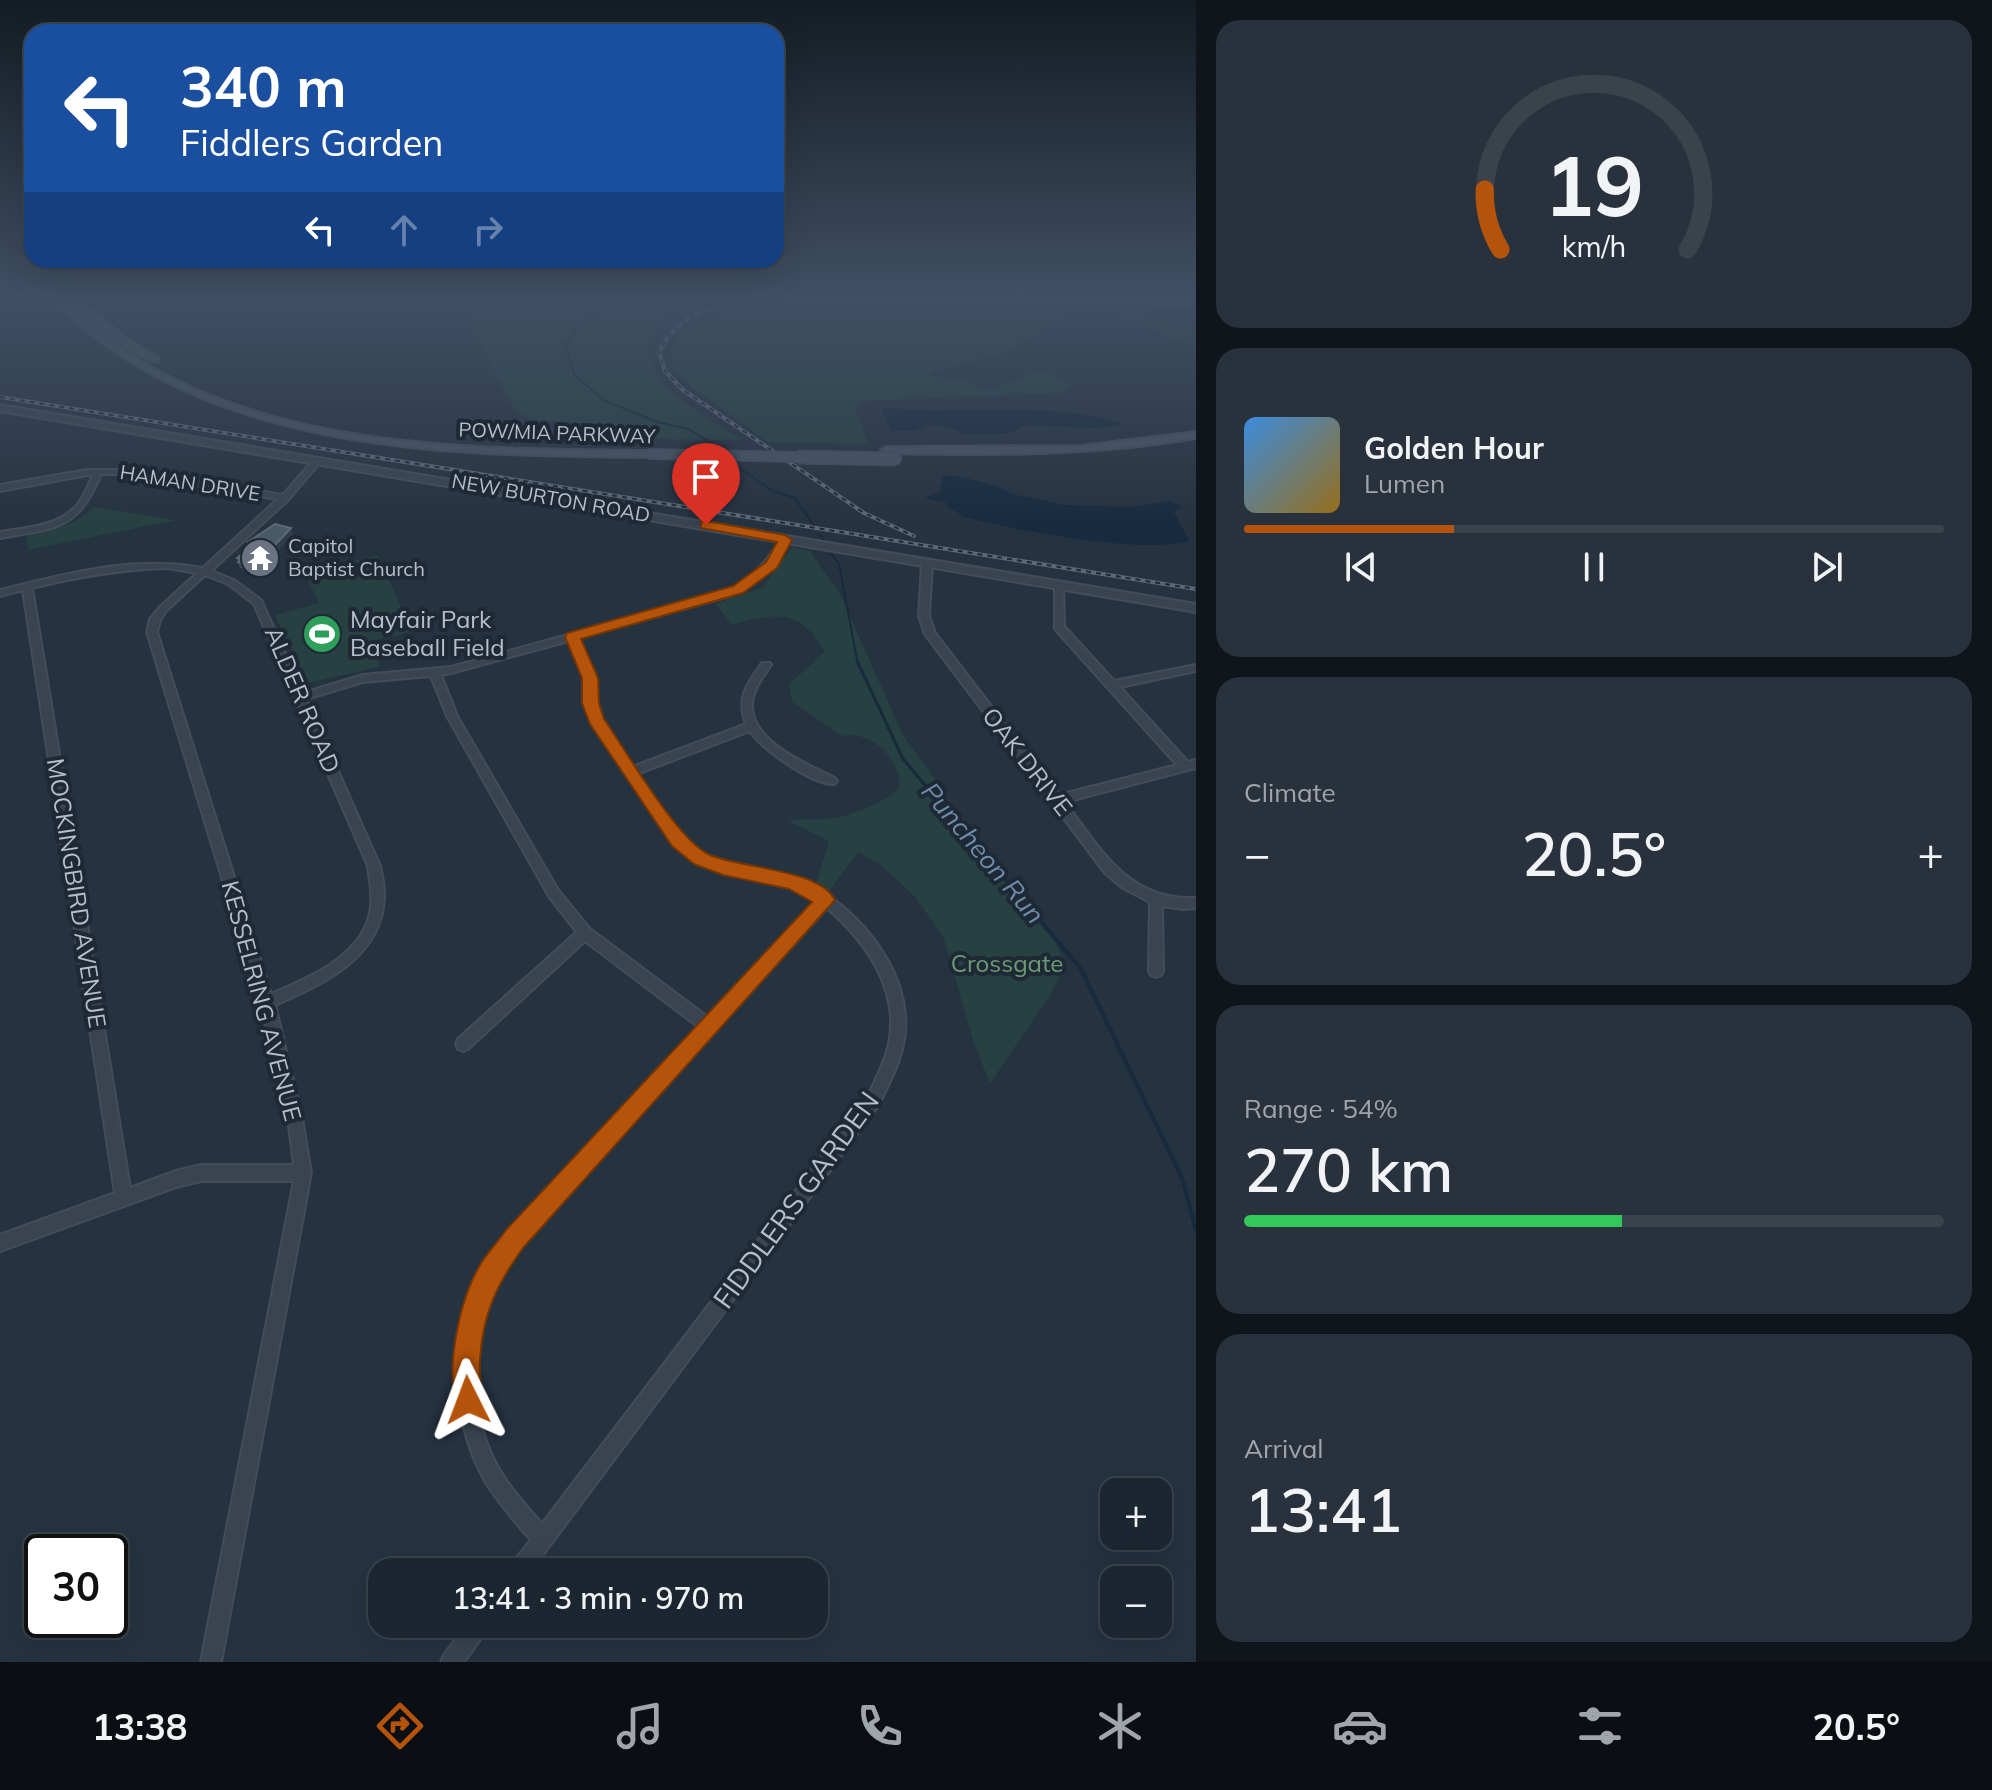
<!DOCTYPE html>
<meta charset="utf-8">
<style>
body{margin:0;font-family:Mulish,sans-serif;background:#29323c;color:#f1f3f6;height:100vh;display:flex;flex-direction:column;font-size:30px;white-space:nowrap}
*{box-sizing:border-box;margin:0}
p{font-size:26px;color:#a0a5ab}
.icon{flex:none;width:44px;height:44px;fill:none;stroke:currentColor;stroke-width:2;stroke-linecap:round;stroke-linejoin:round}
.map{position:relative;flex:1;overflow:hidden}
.panel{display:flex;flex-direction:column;gap:20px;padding:20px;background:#0f151a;width:796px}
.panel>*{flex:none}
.guide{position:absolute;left:24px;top:24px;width:760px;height:244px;border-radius:24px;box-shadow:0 8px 32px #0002,0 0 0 2px #3a434c;background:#1a4fa0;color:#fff;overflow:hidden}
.tools{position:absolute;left:1100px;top:1478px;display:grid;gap:16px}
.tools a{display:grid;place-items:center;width:72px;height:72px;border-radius:16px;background:#1c2630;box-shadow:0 8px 32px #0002,0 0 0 2px #3a434c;font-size:40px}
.speed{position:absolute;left:24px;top:1534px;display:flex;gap:16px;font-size:40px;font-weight:700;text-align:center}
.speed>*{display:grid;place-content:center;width:104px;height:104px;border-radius:50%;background:#1c2630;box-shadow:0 8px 32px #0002,0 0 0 2px #3a434c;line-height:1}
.speed .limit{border:4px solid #111;border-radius:12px;background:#fff;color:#111}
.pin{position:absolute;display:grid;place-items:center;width:68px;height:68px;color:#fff;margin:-82px -34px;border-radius:50% 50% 50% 0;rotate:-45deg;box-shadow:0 0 8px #0007}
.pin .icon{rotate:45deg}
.me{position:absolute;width:88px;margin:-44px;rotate:357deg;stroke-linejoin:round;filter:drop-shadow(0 0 6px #0008)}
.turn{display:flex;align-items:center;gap:28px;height:168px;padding:0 24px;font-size:36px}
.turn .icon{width:104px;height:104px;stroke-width:2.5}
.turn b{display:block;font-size:56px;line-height:68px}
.lanes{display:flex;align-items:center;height:76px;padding:0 24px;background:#0003;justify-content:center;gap:40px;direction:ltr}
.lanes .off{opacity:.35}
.big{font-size:60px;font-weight:600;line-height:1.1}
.panel .card{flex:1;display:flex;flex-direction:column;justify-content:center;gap:12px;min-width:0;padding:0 28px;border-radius:24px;background:#29323c}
.panel .dial{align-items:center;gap:0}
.dial svg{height:208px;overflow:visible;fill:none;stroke:#3a434c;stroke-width:7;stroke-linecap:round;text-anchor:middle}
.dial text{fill:#f1f3f6;stroke:none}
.song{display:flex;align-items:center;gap:24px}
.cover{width:96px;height:96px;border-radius:12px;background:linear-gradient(135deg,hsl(210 70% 55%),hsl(40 70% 35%))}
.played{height:8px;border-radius:4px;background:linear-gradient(90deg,#b45309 30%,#3a434c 30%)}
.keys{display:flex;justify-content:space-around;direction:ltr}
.heat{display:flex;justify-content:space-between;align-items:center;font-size:44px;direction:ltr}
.charge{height:12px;border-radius:6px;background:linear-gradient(90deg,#34c759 54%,#3a434c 0)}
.trip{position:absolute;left:368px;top:1558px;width:460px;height:80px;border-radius:24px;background:#1c2630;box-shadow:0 8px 32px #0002,0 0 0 2px #3a434c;font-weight:600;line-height:80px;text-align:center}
.tab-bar{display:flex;height:128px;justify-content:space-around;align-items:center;background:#0b0f13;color:#a0a5ab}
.tab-bar .icon{width:56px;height:56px}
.tab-bar .current{color:#b45309}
.tab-bar b{font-size:36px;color:#f1f3f6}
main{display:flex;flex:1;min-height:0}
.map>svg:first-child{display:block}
.green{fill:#274041}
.water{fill:#172a3e}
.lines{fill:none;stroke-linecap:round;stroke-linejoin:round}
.stream-far2{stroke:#172a3e;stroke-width:2}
.stream-far1{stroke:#172a3e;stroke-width:3}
.stream{stroke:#172a3e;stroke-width:4}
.minor-casing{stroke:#424d59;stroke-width:4}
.tertiary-casing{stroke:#424d59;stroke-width:4}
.secondary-casing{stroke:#424d59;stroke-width:4}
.minor{fill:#394450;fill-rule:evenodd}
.tertiary{fill:#394450;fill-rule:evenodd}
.secondary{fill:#475363;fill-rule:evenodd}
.rail-casing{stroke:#5b6877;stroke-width:4}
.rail{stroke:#1e2935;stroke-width:2;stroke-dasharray:5;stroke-linecap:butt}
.secondary-bridge-far1-casing{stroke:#424d59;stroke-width:12;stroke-linecap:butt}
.secondary-bridge-casing{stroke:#424d59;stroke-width:15;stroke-linecap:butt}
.secondary-bridge-far1{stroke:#475363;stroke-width:10}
.secondary-bridge{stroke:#475363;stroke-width:12}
.wall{fill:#3d4d5c}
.shaded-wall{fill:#2e3d4c}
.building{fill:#4a5968;stroke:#5b6977;stroke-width:2}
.route{fill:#b45309;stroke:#753606;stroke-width:2}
.labels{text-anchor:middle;stroke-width:8;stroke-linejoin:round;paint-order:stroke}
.far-street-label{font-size:20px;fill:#b5bfca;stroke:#1e2935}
.far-poi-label{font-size:20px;fill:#b5bfca;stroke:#1e2935;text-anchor:start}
.poi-label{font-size:24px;fill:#b5bfca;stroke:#1e2935;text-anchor:start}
.street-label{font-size:24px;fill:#b5bfca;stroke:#1e2935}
.park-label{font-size:24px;fill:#6c9b73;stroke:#1e2935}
.water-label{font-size:26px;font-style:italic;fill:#6e8ca9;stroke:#1e2935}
.near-street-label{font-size:28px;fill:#b5bfca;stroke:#1e2935}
</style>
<main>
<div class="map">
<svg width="1196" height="1662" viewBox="0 0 1196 1662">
<rect width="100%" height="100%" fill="#253240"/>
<!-- green -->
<g class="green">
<path d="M549,294H747L694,305L664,316C659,324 649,335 649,344C645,388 711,419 742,440L644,439L604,425L533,420L515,411L465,315L473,310Z"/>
<path d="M779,294H1097L1196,333V347L1104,312H1094L1073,316L1054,324L1008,351L930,373C940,380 948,378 959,379C968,380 975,386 983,388C1015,392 1028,354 1072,385L1060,393L862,401L854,407L869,444L769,442L695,390L674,370C673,363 671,352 673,345C684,316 752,303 779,294Z"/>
<path d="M93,507L176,520L29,550L26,534C50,531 76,526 93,507Z"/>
<path d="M792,547L810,551L840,594L903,735L1007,879L1053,935L1065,964L1052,992L990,1084L973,1040L943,936L914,896L881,865L858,852L829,891L816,884L829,841L788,821C801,818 813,820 826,819C849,817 887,803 900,785C898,758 872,730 842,736L792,702L789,684L825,652C801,609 776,612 732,625L716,604L763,587Z"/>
<polygon points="378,555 412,632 379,639 379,667 308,683 275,615 319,603 304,572"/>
</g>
<!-- water -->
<g class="water">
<path d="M890,408C967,415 1052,399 1126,425L1094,428L1027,425L1010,433L966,434L944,426L927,425L914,431H891L882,412V409Z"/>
<path d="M943,475L962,477L993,485L1012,494L1064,505L1132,507L1170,501L1183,507L1174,512L1189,541C1145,555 1011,529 964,517L946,505L948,503L924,498L940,492Z"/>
</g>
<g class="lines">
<!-- stream-far2 -->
<g class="stream-far2">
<polyline points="604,294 608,302 582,324 565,345 574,374 603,400 657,422 688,429 705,439 719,453"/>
<polyline points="728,460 773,491 795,498 815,527"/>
<polyline points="819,534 826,544"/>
<polyline points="831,553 839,564 858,665"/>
</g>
<!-- stream-far1 -->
<polyline class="stream-far1" points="858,663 903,759 1044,925"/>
<!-- stream -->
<polyline class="stream" points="1042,923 1081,969 1183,1180 1196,1231"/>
<defs>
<g id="minor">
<path d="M315,458L322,460L288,500L211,571L234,580L261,600L303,693L363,675L451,667L724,592C751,580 766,563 782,538H788L790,540C775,566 758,584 730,596L578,638L595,678V703L601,719L632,767L746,724C736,698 747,684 762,663H770L771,665C763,677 752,690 752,705C751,742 808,765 835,778L837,781L835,784C814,786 762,749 750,731L637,774C655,802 675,836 704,854C729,871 764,867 792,877C851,898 910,966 905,1031C903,1058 890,1082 878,1106L530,1572H508L511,1565L531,1540C514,1521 498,1502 485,1481C449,1416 448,1333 483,1268C490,1255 500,1244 509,1233L700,1028L585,941L468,1049L463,1051L458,1049L456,1044L458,1039L577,932L550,898L447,716L431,676L363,682L306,699L380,866C382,876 385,887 384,897C382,958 323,984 275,1005L302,1118L311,1173L221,1662H201L294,1181H201L176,1187L0,1251V1235L115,1193L23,590L0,596V590C67,574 133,555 203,568L278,499L131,474H101C78,531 55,528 0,538V532C26,528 60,526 78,504C85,495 89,484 93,474L0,491V485L87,470H131L283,495ZM168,568L197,573L160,607L150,619L147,632L260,1002L288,1118L294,1165H201L176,1171L130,1188L32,588C77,577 121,569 168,568ZM205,575L228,584L254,604L368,866C370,883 374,900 369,917C358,958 306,979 271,994L157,632L160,620L166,611ZM569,641L585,678V703L591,720L640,796L681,849L704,866L732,875L781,883L817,901L709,1018L590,929L558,890L457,716L441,675L451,673ZM827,908C866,942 900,989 889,1044C885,1062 876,1079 868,1096L542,1524C525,1504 506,1484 494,1460C468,1405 467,1333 495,1280C502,1267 512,1256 521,1245Z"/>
<path d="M927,561L932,564L929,616L935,633L1059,795L1177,765L1055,629V583H1061L1063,585L1064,626L1114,681L1196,665V671L1120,687L1188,762L1196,760V768L1065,802C1101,850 1128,901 1196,898V908L1183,909L1162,906L1163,971L1161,975L1156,977L1151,975L1149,971L1150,902L1123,888L1105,873L925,634L919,616L922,564Z"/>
<polygon points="467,1624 489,1624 486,1631 464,1662 441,1662 444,1655"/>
</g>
<polygon id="tertiary" points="0,405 1196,604 1196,612 0,411"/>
<g id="secondary">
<path d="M46,294H55C83,318 110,342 141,361C288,451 483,449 649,451L654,454L649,457C441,455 202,454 46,294Z"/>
<path d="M63,294H73L126,338L158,358V362C139,362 79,310 63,294Z"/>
<path d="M1196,432V438C1093,456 990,455 886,453L881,450L886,447L1080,446Z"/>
</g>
</defs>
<!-- minor casing -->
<use href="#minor" class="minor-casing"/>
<!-- tertiary casing -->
<use href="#tertiary" class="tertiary-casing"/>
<!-- secondary casing -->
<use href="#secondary" class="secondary-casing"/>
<!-- minor -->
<use href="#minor" class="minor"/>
<!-- tertiary -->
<use href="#tertiary" class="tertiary"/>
<!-- secondary -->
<use href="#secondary" class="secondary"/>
<defs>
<g id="rail">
<path d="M761,294C722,305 676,311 659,353L665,371L683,390L864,513L914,536"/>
<polyline points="1105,294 1154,303 1196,304"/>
<polyline points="0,397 1196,589"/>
</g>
</defs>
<!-- rail casing -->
<use href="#rail" class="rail-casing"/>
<!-- rail -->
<use href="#rail" class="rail"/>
<defs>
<polyline id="secondary-bridge-far1" points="649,454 896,459"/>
<polyline id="secondary-bridge" points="798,457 896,459"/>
</defs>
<!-- secondary-bridge-far1 casing -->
<use href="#secondary-bridge-far1" class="secondary-bridge-far1-casing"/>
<!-- secondary-bridge casing -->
<use href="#secondary-bridge" class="secondary-bridge-casing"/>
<!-- secondary-bridge-far1 -->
<use href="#secondary-bridge-far1" class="secondary-bridge-far1"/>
<!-- secondary-bridge -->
<use href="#secondary-bridge" class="secondary-bridge"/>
</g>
<!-- wall -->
<polygon class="wall" points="291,528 293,535 257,572 240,568 237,558 249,547 248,542"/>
<!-- shaded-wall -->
<polygon class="shaded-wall" points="291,528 293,535 257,572 255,566"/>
<!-- building -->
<polygon class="building" points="275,524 291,528 255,566 238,562 240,559 237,558 253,544 248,542"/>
<!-- sky -->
<linearGradient id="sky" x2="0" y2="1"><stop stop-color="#141c23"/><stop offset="0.56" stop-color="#404f64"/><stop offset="1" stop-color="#404f64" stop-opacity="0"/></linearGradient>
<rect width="1196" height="527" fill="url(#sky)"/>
<!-- route -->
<path class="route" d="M706,521L785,535L792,540L777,568L743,593L581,639L598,678L599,703L604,719C627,752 677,840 710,855C740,868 820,869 835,900L523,1248C497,1284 483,1313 480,1359C478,1376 485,1393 478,1409L468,1413L459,1409C443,1372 460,1299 480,1265C487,1253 498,1242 506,1230L812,902L789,889L723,875L694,864L672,846L590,724L582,703V678L565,637L567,633L733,586L766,562L777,542L701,528V522Z"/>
<!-- icons -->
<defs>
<symbol id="temple-disc" viewBox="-11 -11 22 22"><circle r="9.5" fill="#6b7280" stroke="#1e2935"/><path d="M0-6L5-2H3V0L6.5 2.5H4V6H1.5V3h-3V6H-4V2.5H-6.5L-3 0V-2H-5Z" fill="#fff"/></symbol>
<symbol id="stadium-disc" viewBox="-11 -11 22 22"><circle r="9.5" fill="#2e9e5b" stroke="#1e2935"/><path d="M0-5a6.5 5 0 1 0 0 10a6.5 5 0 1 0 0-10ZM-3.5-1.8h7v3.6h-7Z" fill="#fff"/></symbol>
</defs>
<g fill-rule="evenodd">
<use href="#temple-disc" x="238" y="536" width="44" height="44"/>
<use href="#stadium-disc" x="300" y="612" width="44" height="44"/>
</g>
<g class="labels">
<!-- far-street labels -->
<g class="far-street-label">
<text transform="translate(557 433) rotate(2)" y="7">POW/MIA PARKWAY</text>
<text transform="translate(190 483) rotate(9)" y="7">HAMAN DRIVE</text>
<text transform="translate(551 498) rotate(10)" y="7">NEW BURTON ROAD</text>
</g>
<!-- far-poi labels -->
<g class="far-poi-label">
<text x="288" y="553">Capitol<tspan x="288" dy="23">Baptist Church</tspan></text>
</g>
<!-- poi labels -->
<g class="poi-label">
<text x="350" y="628">Mayfair Park<tspan x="350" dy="28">Baseball Field</tspan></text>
</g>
<!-- street labels -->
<g class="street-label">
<text transform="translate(302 700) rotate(67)" y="8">ALDER ROAD</text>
<text transform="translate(1027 762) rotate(52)" y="8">OAK DRIVE</text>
<text transform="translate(76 893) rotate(81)" y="8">MOCKINGBIRD AVENUE</text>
<text transform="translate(261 1001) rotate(75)" y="8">KESSELRING AVENUE</text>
</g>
<!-- park labels -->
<g class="park-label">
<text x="1007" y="972">Crossgate</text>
</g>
<!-- water labels -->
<g class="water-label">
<text transform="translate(983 853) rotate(50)" y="9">Puncheon Run</text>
</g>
<!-- near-street labels -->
<g class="near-street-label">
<text transform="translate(796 1200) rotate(-54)" y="10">FIDDLERS GARDEN</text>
</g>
</g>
</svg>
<div class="tools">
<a>+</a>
<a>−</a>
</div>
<div class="speed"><div class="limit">30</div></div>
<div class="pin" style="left:706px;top:525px;background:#d93025"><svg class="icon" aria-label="arrive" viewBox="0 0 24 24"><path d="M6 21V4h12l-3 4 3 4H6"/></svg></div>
<svg class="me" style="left:468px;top:1400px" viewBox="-20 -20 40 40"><path d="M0-17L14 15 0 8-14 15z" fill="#b45309" stroke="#fff" stroke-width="4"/></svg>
<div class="trip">13:41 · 3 min · 970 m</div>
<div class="guide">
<div class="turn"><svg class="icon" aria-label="left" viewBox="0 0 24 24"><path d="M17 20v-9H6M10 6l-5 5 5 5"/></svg><div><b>340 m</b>Fiddlers Garden</div></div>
<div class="lanes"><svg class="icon" aria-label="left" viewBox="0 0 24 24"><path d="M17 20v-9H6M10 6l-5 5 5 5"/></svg><svg class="icon off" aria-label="ahead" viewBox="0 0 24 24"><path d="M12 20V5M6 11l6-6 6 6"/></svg><svg class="icon off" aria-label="right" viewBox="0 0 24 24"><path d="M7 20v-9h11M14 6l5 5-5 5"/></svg></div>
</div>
</div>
<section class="panel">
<div class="card dial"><svg viewBox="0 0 100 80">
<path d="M14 69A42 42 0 1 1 86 69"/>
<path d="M14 69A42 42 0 0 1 8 46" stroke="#b45309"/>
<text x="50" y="56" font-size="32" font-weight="700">19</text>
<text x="50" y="72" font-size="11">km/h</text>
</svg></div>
<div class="card">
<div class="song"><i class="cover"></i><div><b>Golden Hour</b><p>Lumen</p></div></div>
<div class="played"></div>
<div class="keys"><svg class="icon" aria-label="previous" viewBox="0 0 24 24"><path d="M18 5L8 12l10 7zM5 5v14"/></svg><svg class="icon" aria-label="pause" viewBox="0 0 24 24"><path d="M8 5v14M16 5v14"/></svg><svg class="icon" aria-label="next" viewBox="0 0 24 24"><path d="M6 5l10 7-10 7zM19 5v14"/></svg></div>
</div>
<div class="card"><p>Climate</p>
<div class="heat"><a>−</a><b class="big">20.5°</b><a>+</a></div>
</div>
<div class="card"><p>Range · 54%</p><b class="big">270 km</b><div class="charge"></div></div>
<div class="card"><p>Arrival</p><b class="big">13:41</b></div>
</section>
</main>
<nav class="tab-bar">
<b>13:38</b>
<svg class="icon current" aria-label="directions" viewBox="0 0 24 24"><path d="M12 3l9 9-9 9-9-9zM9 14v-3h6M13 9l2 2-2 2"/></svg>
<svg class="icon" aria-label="music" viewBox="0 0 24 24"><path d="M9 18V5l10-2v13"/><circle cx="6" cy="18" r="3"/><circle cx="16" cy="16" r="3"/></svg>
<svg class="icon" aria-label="phone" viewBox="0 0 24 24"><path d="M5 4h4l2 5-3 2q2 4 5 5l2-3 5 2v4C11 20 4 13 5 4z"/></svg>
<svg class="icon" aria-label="climate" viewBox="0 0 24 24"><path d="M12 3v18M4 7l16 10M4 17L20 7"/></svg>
<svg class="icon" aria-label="car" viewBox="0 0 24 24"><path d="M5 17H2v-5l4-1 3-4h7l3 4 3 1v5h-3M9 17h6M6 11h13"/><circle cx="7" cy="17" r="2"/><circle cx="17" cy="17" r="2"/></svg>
<svg class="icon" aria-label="filters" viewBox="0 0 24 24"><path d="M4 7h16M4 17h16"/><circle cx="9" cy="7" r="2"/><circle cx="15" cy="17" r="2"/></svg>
<b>20.5°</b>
</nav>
